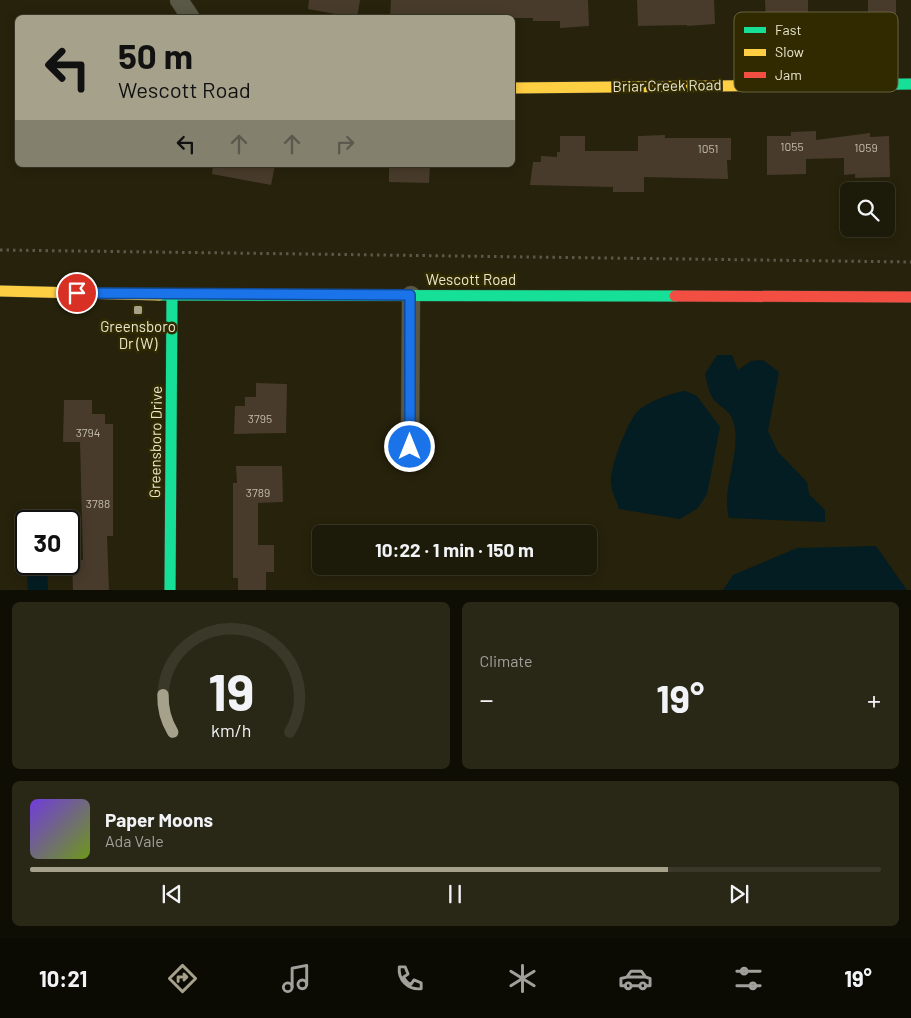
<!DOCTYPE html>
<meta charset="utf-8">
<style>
body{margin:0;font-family:Barlow,sans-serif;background:#292716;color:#f1f3f6;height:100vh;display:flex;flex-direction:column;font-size:19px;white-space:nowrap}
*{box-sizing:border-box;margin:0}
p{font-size:16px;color:#a0a19c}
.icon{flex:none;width:28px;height:28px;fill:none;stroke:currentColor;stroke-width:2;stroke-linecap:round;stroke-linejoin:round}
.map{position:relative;height:590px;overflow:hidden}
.side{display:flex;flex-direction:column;gap:12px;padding:12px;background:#0f0e04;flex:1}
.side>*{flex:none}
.banner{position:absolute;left:15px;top:15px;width:500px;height:152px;border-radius:8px;box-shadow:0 2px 12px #0003,0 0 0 1px #3a3829;background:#a5a18a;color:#111;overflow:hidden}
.buttons{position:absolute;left:840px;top:182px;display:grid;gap:10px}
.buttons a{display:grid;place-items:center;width:55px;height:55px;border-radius:8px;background:#1c1a08;box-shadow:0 2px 12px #0003,0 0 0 1px #3a3829;font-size:25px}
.speed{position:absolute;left:15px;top:510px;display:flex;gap:10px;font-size:25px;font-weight:700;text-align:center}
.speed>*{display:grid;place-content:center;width:65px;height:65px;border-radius:50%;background:#1c1a08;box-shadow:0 2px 12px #0003,0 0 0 1px #3a3829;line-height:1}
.speed .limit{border:2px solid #111;border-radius:8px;background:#fff;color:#111}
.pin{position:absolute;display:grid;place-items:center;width:42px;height:42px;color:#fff;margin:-21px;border:2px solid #fff;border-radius:50%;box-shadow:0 1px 5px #0007}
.me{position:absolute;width:55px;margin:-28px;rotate:0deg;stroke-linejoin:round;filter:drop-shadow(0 0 4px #0008)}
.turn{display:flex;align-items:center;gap:18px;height:105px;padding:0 20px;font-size:22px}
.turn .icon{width:65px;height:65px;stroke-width:2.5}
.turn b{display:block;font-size:35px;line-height:42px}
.lanes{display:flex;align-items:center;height:48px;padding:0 20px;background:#0003;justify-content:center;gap:25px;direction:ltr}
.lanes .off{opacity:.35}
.big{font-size:38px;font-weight:700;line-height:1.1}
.side .tile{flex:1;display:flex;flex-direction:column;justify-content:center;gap:8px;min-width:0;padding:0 18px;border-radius:8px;background:#292716}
.side .dial{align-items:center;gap:0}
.dial svg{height:130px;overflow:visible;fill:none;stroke:#3a3829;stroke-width:7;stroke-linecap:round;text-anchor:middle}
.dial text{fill:#f1f3f6;stroke:none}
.song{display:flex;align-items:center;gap:15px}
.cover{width:60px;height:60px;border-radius:8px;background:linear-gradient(135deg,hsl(260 70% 55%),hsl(80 70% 35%))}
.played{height:5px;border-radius:2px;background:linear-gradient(90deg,#a5a18a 75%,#3a3829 75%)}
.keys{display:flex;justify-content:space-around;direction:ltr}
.heat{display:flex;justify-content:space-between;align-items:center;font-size:28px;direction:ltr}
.side .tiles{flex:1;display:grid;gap:12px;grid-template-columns:1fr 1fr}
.tile:last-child{grid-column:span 2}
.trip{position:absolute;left:312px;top:525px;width:285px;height:50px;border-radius:8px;background:#1c1a08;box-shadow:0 2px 12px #0003,0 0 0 1px #3a3829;font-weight:700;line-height:50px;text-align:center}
.menu{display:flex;height:80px;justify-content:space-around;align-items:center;background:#0b0a03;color:#a0a19c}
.menu .icon{width:35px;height:35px}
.menu .on{color:#a5a18a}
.menu b{font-size:22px;color:#f1f3f6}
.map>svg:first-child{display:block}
.water{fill:#041d23}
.building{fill:#483b2c}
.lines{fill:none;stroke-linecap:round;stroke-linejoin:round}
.street-casing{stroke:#3e3c2d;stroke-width:19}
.fast-casing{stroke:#3e3c2d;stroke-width:12}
.slow-casing{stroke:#3e3c2d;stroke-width:12}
.jam-casing{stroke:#3e3c2d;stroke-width:12}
.path{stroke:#5a5848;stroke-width:3;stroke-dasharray:2.5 4;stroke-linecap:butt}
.street{stroke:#595746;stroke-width:18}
.fast{stroke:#16e098;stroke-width:11}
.slow{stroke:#ffcf43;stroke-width:11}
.jam{stroke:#f24e42;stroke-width:11}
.route-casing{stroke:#114b97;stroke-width:12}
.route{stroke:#1a73e8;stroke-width:9}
.poi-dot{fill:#a5a18a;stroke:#312a00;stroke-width:2}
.labels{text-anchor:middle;stroke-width:5;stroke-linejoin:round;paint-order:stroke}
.number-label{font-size:12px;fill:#c1bba6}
.street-label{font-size:15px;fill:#e9e6cf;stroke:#312a00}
.poi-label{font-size:15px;fill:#e9e6cf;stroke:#312a00}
.key{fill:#312a00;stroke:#68623e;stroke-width:1}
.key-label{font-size:14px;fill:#e9e6cf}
</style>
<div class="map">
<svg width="911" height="591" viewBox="0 0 911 591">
<rect width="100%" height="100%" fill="#26220b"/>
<!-- water -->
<g class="water">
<path d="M717,355H732L738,370L751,361L763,360L779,372L768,431L778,452L807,482L809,494L825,510V522L729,518C721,490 739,459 735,430C733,408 719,409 712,397C708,390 707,381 705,374Z"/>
<path d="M686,391L697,396L720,427L707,494L698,508L680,519L619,509C617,501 611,492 611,483C609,469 627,423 637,412C646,402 673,392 686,391Z"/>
<polygon points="876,546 907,590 723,590 733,575 797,548"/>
<polygon points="27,569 47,569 48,590 28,590"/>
</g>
<!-- building -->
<g class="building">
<polygon points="309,0 360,0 357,18 308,9"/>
<polygon points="391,0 588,0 589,26 560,28 560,21 533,21 533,18 390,18"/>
<polygon points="637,0 714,0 715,24 687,26 687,25 638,26"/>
<polygon points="765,0 808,0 808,17 798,17 798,25 766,26"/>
<polygon points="868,0 896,0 896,24 868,23"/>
<polygon points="816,131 816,140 870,133 870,137 889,136 890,177 855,178 855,174 844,175 844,158 806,159 806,174 767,175 767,136 791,136 791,132"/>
<polygon points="665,135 665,138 731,138 731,160 727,160 728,179 644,177 644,192 613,192 613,187 530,185 533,162 541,162 541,156 557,157 557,152 560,152 560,136 585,136 585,151 638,151 638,136"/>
<polygon points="213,165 275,165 271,185 212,174"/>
<polygon points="389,165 430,165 429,183 389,182"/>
<polygon points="256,383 287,384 286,433 234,434 235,406 245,406 245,397 256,397"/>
<polygon points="64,400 92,400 92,414 105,414 105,424 113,424 113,536 107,536 109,591 73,591 72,560 83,560 80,442 63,442"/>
<polygon points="236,466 282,466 283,502 258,503 258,545 274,545 274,572 266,572 266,591 238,591 238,578 233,578 233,483 237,483"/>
</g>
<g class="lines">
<defs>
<g id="street">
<polyline points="179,0 191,18"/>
<polyline points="410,447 411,295"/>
</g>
<g id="fast">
<polyline points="808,85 911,84"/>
<polyline points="159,295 675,296"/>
<polyline points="170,591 172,295"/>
</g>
<g id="slow">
<polyline points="512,88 808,85"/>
<polyline points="0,291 159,295"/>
</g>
<polyline id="jam" points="675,296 911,297"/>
</defs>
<!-- street casing -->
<use href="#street" class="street-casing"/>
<!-- fast casing -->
<use href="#fast" class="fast-casing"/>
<!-- slow casing -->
<use href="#slow" class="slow-casing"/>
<!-- jam casing -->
<use href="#jam" class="jam-casing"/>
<!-- path -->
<polyline class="path" points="0,250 911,262"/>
<!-- street -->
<use href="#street" class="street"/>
<!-- fast -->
<use href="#fast" class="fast"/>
<!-- slow -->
<use href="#slow" class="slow"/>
<!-- jam -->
<use href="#jam" class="jam"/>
</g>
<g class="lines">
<defs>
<polyline id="route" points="77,293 410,295 410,447"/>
</defs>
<!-- route casing -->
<use href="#route" class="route-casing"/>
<!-- route -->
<use href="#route" class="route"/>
</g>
<!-- markers -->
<rect class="poi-dot" x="133" y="305" width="10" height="10" rx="2.5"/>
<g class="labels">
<!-- number labels -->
<g class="number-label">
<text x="792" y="151">1055</text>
<text x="866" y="152">1059</text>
<text x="708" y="153">1051</text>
<text x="260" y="423">3795</text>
<text x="88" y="437">3794</text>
<text x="258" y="497">3789</text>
<text x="98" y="508">3788</text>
</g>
<!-- street labels -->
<g class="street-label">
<text transform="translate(667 86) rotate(-1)" y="5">Briar Creek Road</text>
<text x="471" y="285">Wescott Road</text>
<text transform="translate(156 442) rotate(-89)" y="5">Greensboro Drive</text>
</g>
<!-- poi labels -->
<g class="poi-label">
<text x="138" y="332">Greensboro<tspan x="138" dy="17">Dr (W)</tspan></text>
</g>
</g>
<!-- legend -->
<rect x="734" y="12" width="164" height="80" rx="8" class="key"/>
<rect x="744" y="27" width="22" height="6" fill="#16e098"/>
<rect x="744" y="49" width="22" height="7" fill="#ffcf43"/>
<rect x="744" y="72" width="22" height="6" fill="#f24e42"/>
<g class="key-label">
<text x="775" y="35">Fast</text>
<text x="775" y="57">Slow</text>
<text x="775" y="80">Jam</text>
</g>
</svg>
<div class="buttons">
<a><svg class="icon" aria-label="search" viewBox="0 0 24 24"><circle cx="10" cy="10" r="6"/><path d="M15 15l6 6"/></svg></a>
</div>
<div class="speed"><div class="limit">30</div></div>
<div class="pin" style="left:77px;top:293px;background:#d93025"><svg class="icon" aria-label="arrive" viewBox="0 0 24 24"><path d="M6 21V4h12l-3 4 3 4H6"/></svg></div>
<svg class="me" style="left:410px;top:447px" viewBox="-20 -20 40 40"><circle r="17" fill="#1a73e8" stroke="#fff" stroke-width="3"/><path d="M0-11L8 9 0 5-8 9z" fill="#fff"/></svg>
<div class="trip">10:22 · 1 min · 150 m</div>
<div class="banner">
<div class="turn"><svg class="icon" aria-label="left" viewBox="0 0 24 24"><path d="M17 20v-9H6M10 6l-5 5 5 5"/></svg><div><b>50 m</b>Wescott Road</div></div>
<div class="lanes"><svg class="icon" aria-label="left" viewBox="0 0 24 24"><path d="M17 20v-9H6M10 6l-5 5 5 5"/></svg><svg class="icon off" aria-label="ahead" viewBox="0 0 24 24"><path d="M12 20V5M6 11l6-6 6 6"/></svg><svg class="icon off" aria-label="ahead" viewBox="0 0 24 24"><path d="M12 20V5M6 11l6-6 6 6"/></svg><svg class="icon off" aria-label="right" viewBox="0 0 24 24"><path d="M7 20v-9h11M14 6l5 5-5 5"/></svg></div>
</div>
</div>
<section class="side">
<div class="tiles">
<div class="tile dial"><svg viewBox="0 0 100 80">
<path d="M14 69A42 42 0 1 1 86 69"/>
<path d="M14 69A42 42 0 0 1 8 46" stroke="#a5a18a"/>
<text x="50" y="56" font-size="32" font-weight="700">19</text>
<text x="50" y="72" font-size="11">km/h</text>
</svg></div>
<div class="tile"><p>Climate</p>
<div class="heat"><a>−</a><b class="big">19°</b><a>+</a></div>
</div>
<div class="tile">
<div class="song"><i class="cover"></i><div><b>Paper Moons</b><p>Ada Vale</p></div></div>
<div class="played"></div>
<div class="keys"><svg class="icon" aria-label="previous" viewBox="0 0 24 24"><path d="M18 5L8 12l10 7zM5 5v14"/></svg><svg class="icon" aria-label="pause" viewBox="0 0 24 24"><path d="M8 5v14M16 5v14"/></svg><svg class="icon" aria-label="next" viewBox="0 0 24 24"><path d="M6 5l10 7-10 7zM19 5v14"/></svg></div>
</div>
</div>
</section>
<nav class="menu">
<b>10:21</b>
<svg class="icon on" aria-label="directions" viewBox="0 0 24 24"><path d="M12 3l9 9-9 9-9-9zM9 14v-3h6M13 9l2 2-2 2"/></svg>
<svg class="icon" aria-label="music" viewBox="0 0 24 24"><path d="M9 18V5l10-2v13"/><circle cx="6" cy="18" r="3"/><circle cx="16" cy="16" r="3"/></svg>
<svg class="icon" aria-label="phone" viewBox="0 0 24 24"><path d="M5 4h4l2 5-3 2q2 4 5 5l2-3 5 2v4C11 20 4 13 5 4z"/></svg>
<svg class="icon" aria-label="climate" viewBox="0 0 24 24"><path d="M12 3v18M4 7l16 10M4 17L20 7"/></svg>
<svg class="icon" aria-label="car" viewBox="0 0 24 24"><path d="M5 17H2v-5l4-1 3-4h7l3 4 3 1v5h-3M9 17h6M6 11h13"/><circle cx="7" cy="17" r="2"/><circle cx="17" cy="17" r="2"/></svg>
<svg class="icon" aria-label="filters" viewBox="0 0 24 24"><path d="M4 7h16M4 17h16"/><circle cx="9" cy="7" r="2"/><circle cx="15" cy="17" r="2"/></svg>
<b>19°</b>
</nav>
